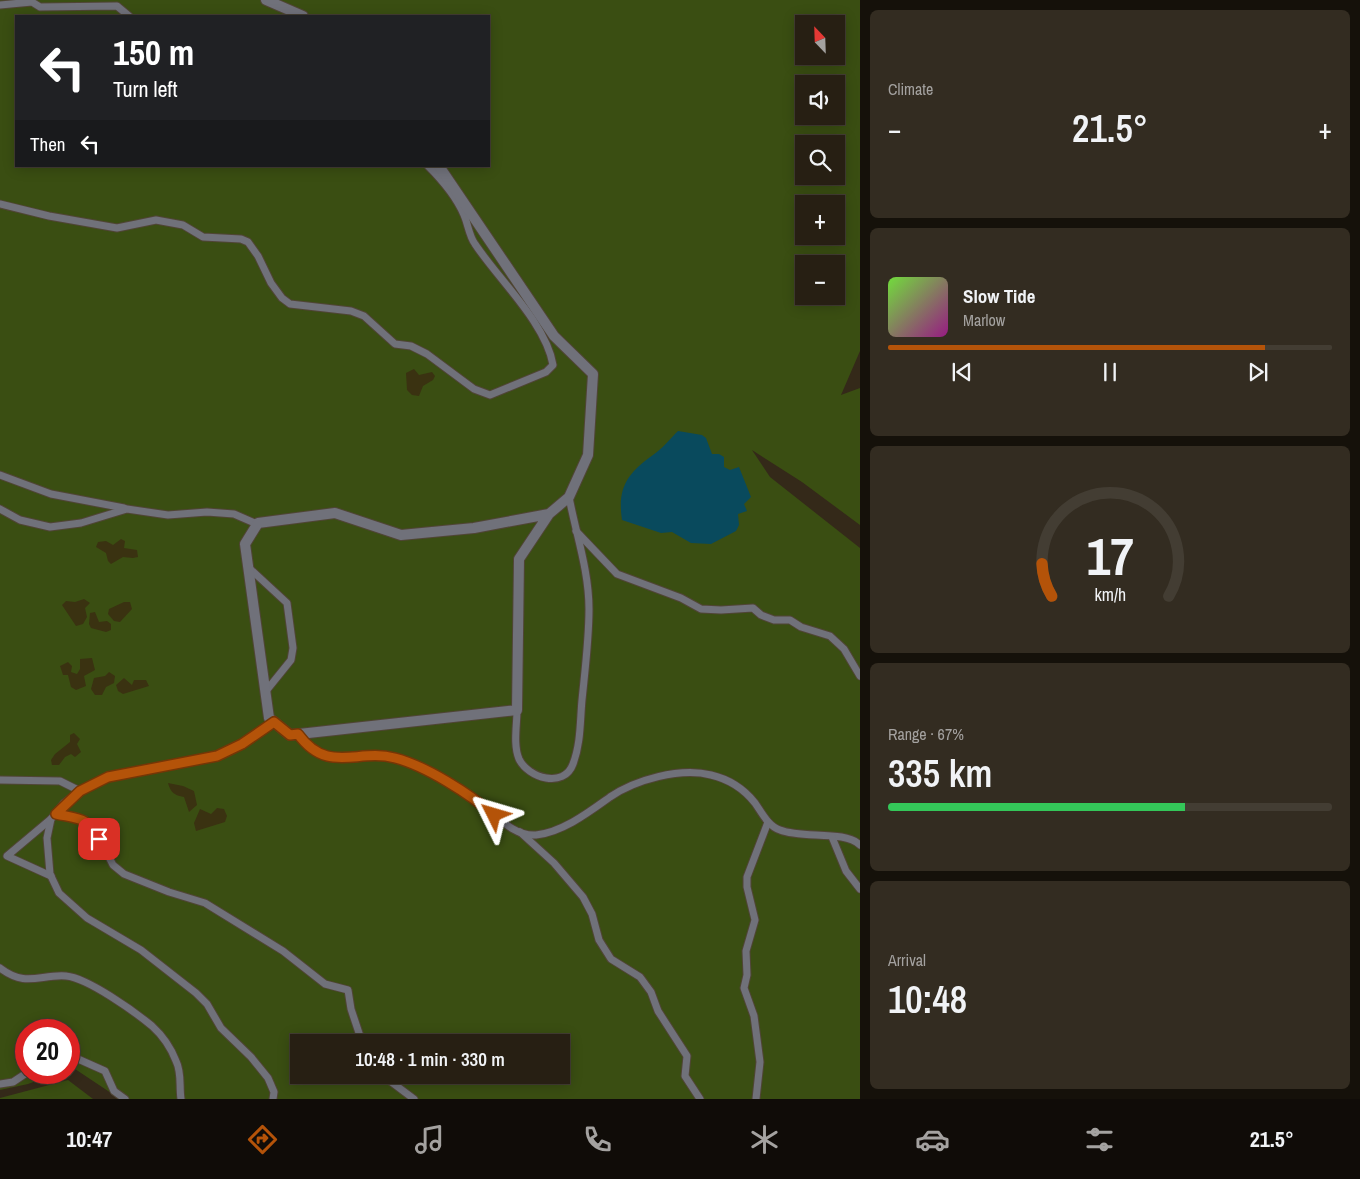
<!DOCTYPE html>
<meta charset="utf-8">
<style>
body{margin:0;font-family:"Archivo Narrow",sans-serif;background:#332c21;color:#f1f3f6;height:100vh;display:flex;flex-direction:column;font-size:19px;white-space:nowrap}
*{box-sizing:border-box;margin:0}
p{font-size:16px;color:#a4a2a0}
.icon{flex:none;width:28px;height:28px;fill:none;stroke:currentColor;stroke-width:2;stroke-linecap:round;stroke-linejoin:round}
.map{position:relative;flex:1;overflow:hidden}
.details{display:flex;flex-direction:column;gap:10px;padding:10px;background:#15110a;width:500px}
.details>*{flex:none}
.guide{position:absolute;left:15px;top:15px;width:475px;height:152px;border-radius:0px;box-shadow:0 2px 12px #0003,0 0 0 1px #433d33;background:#202124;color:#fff;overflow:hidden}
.needle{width:32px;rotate:337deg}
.buttons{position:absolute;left:795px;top:15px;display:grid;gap:10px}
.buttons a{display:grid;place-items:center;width:50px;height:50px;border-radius:0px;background:#271f13;box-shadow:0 2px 12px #0003,0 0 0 1px #433d33;font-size:25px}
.speed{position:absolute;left:15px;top:1019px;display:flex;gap:10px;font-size:25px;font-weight:700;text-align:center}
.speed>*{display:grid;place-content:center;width:65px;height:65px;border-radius:50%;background:#271f13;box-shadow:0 2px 12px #0003,0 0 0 1px #433d33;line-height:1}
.speed .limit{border:8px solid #d22;background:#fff;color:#111}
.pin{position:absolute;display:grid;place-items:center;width:42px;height:42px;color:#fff;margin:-21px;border-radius:10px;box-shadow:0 2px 8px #0006}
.me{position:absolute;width:55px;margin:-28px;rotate:310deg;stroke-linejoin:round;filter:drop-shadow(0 0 4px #0008)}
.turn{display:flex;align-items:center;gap:18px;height:105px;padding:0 15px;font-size:22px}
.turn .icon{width:65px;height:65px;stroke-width:2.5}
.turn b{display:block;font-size:35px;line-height:42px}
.then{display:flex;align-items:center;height:48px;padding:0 15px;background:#0003;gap:10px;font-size:19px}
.big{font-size:38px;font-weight:600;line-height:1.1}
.details .tile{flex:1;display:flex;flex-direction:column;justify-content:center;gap:8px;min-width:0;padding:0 18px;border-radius:8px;background:#332c21}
.details .dial{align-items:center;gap:0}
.dial svg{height:130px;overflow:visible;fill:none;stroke:#433d33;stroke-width:7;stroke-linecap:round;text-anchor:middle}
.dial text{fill:#f1f3f6;stroke:none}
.song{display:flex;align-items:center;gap:15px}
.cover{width:60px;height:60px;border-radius:8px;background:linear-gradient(135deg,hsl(100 70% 55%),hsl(310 70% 35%))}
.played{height:5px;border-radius:2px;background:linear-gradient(90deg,#b45309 85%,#433d33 85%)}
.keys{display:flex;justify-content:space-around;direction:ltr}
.heat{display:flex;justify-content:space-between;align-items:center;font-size:28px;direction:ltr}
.charge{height:8px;border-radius:4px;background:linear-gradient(90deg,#34c759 67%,#433d33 0)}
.trip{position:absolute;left:290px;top:1034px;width:280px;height:50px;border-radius:0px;background:#271f13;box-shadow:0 2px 12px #0003,0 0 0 1px #433d33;font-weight:600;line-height:50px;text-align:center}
.tabs{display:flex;height:80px;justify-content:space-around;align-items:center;background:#100c08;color:#a4a2a0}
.tabs .icon{width:35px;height:35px}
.tabs .active{color:#b45309}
.tabs b{font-size:22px;color:#f1f3f6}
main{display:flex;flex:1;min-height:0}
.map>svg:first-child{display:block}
.green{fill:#3a4e12;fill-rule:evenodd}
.sand{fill:#3a3211}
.water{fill:#094a5d}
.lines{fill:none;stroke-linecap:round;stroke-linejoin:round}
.lane-casing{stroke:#504536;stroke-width:9}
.street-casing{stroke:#504536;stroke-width:12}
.lane{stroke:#70717a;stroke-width:7}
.street{stroke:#70717a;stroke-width:10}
.route-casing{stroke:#753606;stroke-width:12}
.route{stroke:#b45309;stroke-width:9}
</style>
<main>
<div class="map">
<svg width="860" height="1099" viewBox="0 0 860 1099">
<rect width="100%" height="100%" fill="#342919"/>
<!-- green -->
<g class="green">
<path d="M0,0H860V351L841,395L860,388V525L802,482L752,450L770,477L860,548V1099H120L72,1067L69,1068V1030H26V1072L57,1073L28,1084L0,1090ZM16,16H489V166H16ZM804,24H836V56H804ZM804,84H836V116H804ZM804,144H836V176H804ZM804,204H836V236H804ZM804,264H836V296H804ZM299,1042H561V1075H299Z"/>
<polygon points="68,1080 93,1099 0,1099 0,1098"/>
</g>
<!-- sand -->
<g class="sand">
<polygon points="414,369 419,375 432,372 435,376 433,380 423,386 419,396 412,395 407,390 406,373"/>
<polygon points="121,539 125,541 124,548 137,550 138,557 133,558 123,557 111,564 108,561 106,553 96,547 98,542 106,541 113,545"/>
<polygon points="84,599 90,603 85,608 87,617 83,624 76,626 62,605 66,601 75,602"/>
<polygon points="124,602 130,602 132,609 120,622 114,621 108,614 109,609"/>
<polygon points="95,612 99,622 107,621 111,624 111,630 106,632 91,628 89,624 90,613"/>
<polygon points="92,658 95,670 84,676 86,686 76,690 71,687 68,675 63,675 60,666 68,662 72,666 71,672 77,674 80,669 80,659"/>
<polygon points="109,672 115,676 114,683 106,687 102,695 95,695 91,689 94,678 105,676"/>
<polygon points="124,678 132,685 134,680 146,680 149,686 123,694 118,691 116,685"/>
<polygon points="74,733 80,739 77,744 81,752 75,757 71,754 65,757 59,765 52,765 51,760 55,754 70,742 70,735"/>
<path d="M168,783L183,786L194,791L197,805L189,812L184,797C174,795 171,793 168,783Z"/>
<polygon points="217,808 224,809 227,816 225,822 196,831 194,823 200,809 211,814"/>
</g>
<!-- water -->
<path class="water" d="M678,431L702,435L706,438L712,454H719L724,457V467L730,470L739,467L751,497L744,504L747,511L738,514L739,525L736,531L711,544L691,543L672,532L661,533L622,520C617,487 628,473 653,455C662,449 670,439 678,431Z"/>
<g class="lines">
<defs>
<g id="lane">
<polyline points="0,5 32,2 40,7 117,6 129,16"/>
<path d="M0,204L49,216L117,228L156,220L183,225L203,237L241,239L248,242L258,256L271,283L282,298L290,304L351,311L364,316L395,344L411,346L427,354L474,389L490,395L546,372L553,365C546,323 498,279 475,244C469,236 468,224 464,215C456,196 443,181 428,166"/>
<polyline points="0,475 51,494 124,508"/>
<polyline points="0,509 20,520 50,527 81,523 127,509 168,515 207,512 234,514 257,524"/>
<polyline points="576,531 617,574 681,598 701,609 721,610 753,608 761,615 774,620 790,620 801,627 830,636 844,649 860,676"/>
<polyline points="249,568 287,603 293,648 291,660 266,691"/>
<path d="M517,710C517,725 513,745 519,759C528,778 564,789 573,764C581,743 580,721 582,700C585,670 589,639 589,609C589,571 576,534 569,497"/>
<path d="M298,734C329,777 360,745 398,758C425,768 452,783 475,799C494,811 511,837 536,835C563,832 589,812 610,797C635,780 680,767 711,775C728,779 744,789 755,803C762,813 768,826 780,830C802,839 845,830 860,845"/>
<polyline points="0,780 60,781 80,791"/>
<polyline points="56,814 85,820 93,826 113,865 124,874 169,892 205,903 283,951 325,984 348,990 351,1009 362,1042"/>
<polyline points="520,832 554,863 583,897 592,914 599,940 611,959 640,977 651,992 658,1011 687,1056 685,1076 700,1099"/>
<polyline points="832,837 846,871 860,889"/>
<polyline points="51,876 7,856 51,819"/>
<path d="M0,968C26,988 40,974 66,976C88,978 135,1012 152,1026C163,1036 171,1048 176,1061C182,1073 179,1086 181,1099"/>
<polyline points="69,1055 105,1071 114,1091 125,1099"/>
<polyline points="382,1075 414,1099"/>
<polyline points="0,1084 13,1082 28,1072"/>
<polyline points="273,1099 274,1092 268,1078 251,1057 221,1028 207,1004 196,993 141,950 87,918 59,893 50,874 47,838 51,819 64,803 80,791 108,777 217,756 242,744 274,722"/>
<polyline points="756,1099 760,1062 754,1016 744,988 747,975 746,951 755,920 747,887 747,877 768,822"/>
</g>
<g id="street">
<polyline points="266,0 303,16"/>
<polyline points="439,166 554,336 593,374 588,455 569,497 549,514 519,559 517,710 290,735 269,718 245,544 258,523 335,513 401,535 474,528 549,514"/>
</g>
</defs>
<!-- lane casing -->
<use href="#lane" class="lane-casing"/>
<!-- street casing -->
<use href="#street" class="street-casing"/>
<!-- lane -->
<use href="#lane" class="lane"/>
<!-- street -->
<use href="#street" class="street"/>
</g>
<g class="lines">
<defs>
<path id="route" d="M99,839C88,817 79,819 56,814L80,791L108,777L217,756L242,744L274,722L290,735L298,734C328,775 357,748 395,758C426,766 470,794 494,815"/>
</defs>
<!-- route casing -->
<use href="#route" class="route-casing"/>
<!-- route -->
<use href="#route" class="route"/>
</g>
</svg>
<div class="buttons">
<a><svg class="needle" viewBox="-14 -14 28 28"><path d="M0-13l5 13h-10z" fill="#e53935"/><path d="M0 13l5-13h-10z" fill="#a4a2a0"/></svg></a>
<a><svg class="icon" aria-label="sound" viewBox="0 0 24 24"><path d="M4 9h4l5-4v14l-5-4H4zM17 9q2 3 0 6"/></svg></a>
<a><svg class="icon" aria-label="search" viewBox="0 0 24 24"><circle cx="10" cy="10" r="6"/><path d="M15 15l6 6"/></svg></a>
<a>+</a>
<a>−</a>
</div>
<div class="speed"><div class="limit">20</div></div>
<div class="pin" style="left:99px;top:839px;background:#d93025"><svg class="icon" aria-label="arrive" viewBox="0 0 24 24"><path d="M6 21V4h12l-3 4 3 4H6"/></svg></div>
<svg class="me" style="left:494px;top:815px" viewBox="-20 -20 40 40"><path d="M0-17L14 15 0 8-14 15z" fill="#b45309" stroke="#fff" stroke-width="4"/></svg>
<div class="trip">10:48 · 1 min · 330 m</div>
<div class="guide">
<div class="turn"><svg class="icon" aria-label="left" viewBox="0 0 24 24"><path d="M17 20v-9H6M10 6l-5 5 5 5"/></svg><div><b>150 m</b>Turn left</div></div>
<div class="then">Then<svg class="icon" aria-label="left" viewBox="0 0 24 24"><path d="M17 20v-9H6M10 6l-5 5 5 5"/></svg></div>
</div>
</div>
<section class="details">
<div class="tile"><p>Climate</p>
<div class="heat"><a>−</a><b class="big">21.5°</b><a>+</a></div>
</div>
<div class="tile">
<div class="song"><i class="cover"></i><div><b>Slow Tide</b><p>Marlow</p></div></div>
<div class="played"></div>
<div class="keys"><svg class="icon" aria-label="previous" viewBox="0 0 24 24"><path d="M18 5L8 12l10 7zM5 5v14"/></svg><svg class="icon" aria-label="pause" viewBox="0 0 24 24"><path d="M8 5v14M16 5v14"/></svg><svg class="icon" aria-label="next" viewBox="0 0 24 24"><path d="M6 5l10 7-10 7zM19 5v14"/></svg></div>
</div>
<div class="tile dial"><svg viewBox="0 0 100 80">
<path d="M14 69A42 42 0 1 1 86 69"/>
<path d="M14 69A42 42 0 0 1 8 49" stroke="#b45309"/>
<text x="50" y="56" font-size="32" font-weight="700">17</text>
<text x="50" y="72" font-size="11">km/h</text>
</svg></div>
<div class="tile"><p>Range · 67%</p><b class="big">335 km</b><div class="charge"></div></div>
<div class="tile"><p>Arrival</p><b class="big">10:48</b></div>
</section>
</main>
<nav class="tabs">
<b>10:47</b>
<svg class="icon active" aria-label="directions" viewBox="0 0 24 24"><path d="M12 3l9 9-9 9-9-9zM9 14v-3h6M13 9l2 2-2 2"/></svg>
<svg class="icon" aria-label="music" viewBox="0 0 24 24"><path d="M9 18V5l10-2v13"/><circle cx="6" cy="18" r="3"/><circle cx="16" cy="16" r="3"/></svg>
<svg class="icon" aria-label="phone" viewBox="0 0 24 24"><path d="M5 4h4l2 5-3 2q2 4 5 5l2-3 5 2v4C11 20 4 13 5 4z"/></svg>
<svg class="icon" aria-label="climate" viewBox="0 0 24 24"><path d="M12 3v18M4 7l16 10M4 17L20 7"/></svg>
<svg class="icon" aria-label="car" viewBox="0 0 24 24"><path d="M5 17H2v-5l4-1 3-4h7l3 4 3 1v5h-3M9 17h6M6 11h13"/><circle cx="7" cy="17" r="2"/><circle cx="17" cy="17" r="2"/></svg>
<svg class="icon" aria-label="filters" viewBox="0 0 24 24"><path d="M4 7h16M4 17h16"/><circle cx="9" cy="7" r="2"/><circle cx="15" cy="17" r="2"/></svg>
<b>21.5°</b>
</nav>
